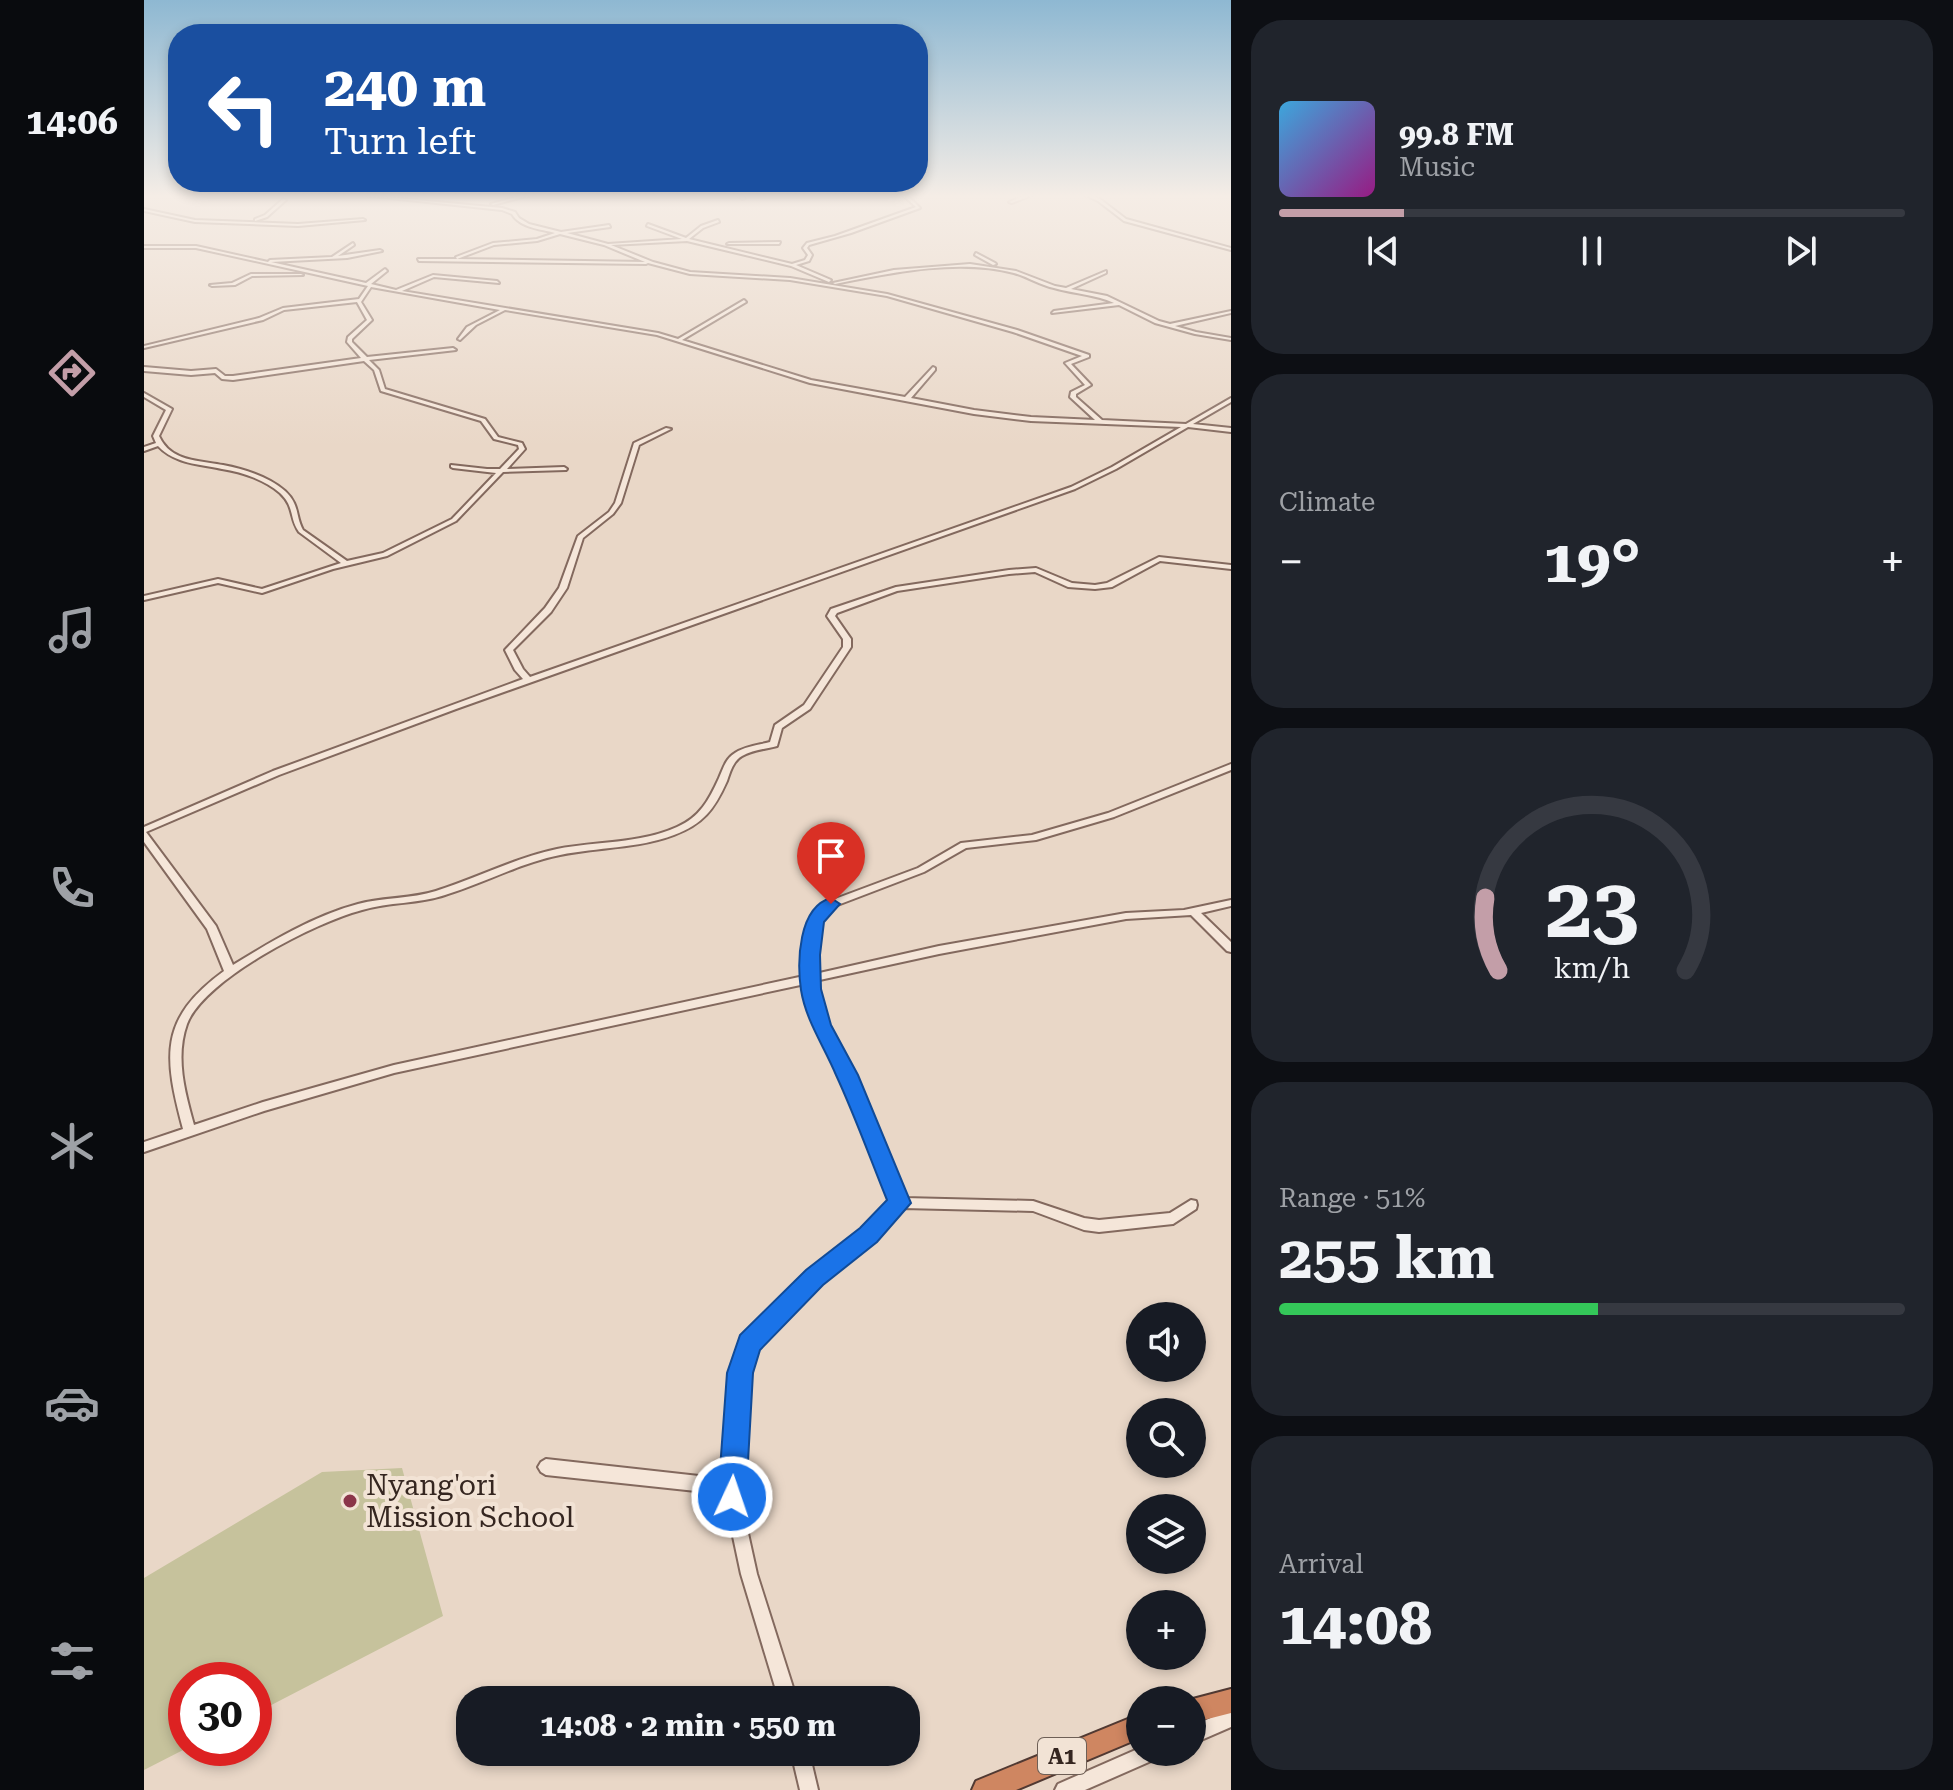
<!DOCTYPE html>
<meta charset="utf-8">
<style>
body{margin:0;font-family:"Roboto Serif",serif;background:#20242c;color:#f1f3f6;height:100vh;display:flex;flex-direction:column;font-size:30px;white-space:nowrap}
*{box-sizing:border-box;margin:0}
p{font-size:26px;color:#9ea1a6}
.icon{flex:none;width:44px;height:44px;fill:none;stroke:currentColor;stroke-width:2;stroke-linecap:round;stroke-linejoin:round}
.map{position:relative;flex:1;overflow:hidden}
.sheet{display:flex;flex-direction:column;gap:20px;padding:20px;background:#0d0f14;width:722px}
.sheet>*{flex:none}
.hud{position:absolute;left:24px;top:24px;width:760px;height:168px;border-radius:32px;box-shadow:0 4px 12px #0003;background:#1a4fa0;color:#fff;overflow:hidden}
.buttons{position:absolute;left:982px;top:1302px;display:grid;gap:16px}
.buttons a{display:grid;place-items:center;width:80px;height:80px;border-radius:50%;background:#171b24;box-shadow:0 4px 12px #0003;font-size:40px}
.speed{position:absolute;left:24px;top:1662px;display:flex;gap:16px;font-size:40px;font-weight:700;text-align:center}
.speed>*{display:grid;place-content:center;width:104px;height:104px;border-radius:50%;background:#171b24;box-shadow:0 4px 12px #0003;line-height:1}
.speed .limit{border:12px solid #d22;background:#fff;color:#111}
.pin{position:absolute;display:grid;place-items:center;width:68px;height:68px;color:#fff;margin:-82px -34px;border-radius:50% 50% 50% 0;rotate:-45deg;box-shadow:0 0 8px #0007}
.pin .icon{rotate:45deg}
.me{position:absolute;width:88px;margin:-44px;rotate:3deg;stroke-linejoin:round;filter:drop-shadow(0 0 6px #0008)}
.turn{display:flex;align-items:center;gap:28px;height:168px;padding:0 24px;font-size:36px}
.turn .icon{width:104px;height:104px;stroke-width:2.5}
.turn b{display:block;font-size:56px;line-height:68px}
.big{font-size:60px;font-weight:700;line-height:1.1}
.sheet .tile{flex:1;display:flex;flex-direction:column;justify-content:center;gap:12px;min-width:0;padding:0 28px;border-radius:32px;background:#20242c}
.sheet .dial{align-items:center;gap:0}
.dial svg{height:208px;overflow:visible;fill:none;stroke:#363941;stroke-width:7;stroke-linecap:round;text-anchor:middle}
.dial text{fill:#f1f3f6;stroke:none}
.song{display:flex;align-items:center;gap:24px}
.cover{width:96px;height:96px;border-radius:12px;background:linear-gradient(135deg,hsl(200 70% 55%),hsl(310 70% 35%))}
.played{height:8px;border-radius:4px;background:linear-gradient(90deg,#c39ea8 20%,#363941 20%)}
.keys{display:flex;justify-content:space-around;direction:ltr}
.heat{display:flex;justify-content:space-between;align-items:center;font-size:44px;direction:ltr}
.charge{height:12px;border-radius:6px;background:linear-gradient(90deg,#34c759 51%,#363941 0)}
.trip{position:absolute;left:312px;top:1686px;width:464px;height:80px;border-radius:32px;background:#171b24;box-shadow:0 4px 12px #0003;font-weight:700;line-height:80px;text-align:center}
main{display:flex;flex:1;min-height:0}
.dock{display:flex;flex-direction:column;width:144px;justify-content:space-around;align-items:center;background:#090b0e;color:#9ea1a6}
.dock .icon{width:56px;height:56px}
.dock .on{color:#c39ea8}
.dock b{font-size:36px;color:#f1f3f6}
.map>svg:first-child{display:block}
.green{fill:#c6c29c}
.lines{fill:none;stroke-linecap:round;stroke-linejoin:round}
.minor-casing{stroke:#83695e;stroke-width:4}
.highway-casing{stroke:#513932;stroke-width:4}
.minor{fill:#f5e6d9;fill-rule:evenodd}
.highway{fill:#cf8661;fill-rule:evenodd}
.route{fill:#1a73e8;stroke:#114b97;stroke-width:2}
.poi-dot{fill:#8b3549;stroke:#f2e3d5;stroke-width:3}
.labels{text-anchor:middle;stroke-width:8;stroke-linejoin:round;paint-order:stroke}
.shield{fill:#f2e3d5;stroke:#6e5f56;stroke-width:2}
.shield-label{font-size:22px;font-weight:bold;fill:#352620}
.near-poi-label{font-size:28px;fill:#352620;stroke:#f2e3d5;text-anchor:start}
</style>
<main>
<nav class="dock">
<b>14:06</b>
<svg class="icon on" aria-label="directions" viewBox="0 0 24 24"><path d="M12 3l9 9-9 9-9-9zM9 14v-3h6M13 9l2 2-2 2"/></svg>
<svg class="icon" aria-label="music" viewBox="0 0 24 24"><path d="M9 18V5l10-2v13"/><circle cx="6" cy="18" r="3"/><circle cx="16" cy="16" r="3"/></svg>
<svg class="icon" aria-label="phone" viewBox="0 0 24 24"><path d="M5 4h4l2 5-3 2q2 4 5 5l2-3 5 2v4C11 20 4 13 5 4z"/></svg>
<svg class="icon" aria-label="climate" viewBox="0 0 24 24"><path d="M12 3v18M4 7l16 10M4 17L20 7"/></svg>
<svg class="icon" aria-label="car" viewBox="0 0 24 24"><path d="M5 17H2v-5l4-1 3-4h7l3 4 3 1v5h-3M9 17h6M6 11h13"/><circle cx="7" cy="17" r="2"/><circle cx="17" cy="17" r="2"/></svg>
<svg class="icon" aria-label="filters" viewBox="0 0 24 24"><path d="M4 7h16M4 17h16"/><circle cx="9" cy="7" r="2"/><circle cx="15" cy="17" r="2"/></svg>
</nav>
<div class="map">
<svg width="1087" height="1790" viewBox="0 0 1087 1790">
<rect width="100%" height="100%" fill="#e9d7c7"/>
<!-- green -->
<polygon class="green" points="258,1468 299,1616 110,1714 110,1680 42,1680 43,1748 0,1770 0,1578 178,1472"/>
<g class="lines">
<defs>
<g id="minor">
<path d="M217,195L358,208L371,212L375,218L385,224L417,232L465,225L466,227L423,233L464,244L538,239L503,226L504,224L542,238L557,226L574,220L575,222L559,228L545,239L648,264L661,260L664,255L659,248L663,243L691,236L772,207L759,195H763L776,208L707,233L665,245L663,248L668,255L665,261L652,265L687,280L685,282L647,266L543,241L467,245L509,262L546,272L646,278L743,294L873,330L945,355V357L927,364L947,385L932,394V397L958,420L1042,424L1087,398V402L1049,424L1087,428V432L1044,427L972,469L931,489L312,709L135,775L2,832L72,926L89,965C128,941 169,916 214,904C240,897 267,899 292,891C333,878 371,858 413,849C453,841 495,844 533,827C556,817 565,800 575,778C579,769 582,758 591,753C601,746 615,745 626,742L631,725L660,705L699,647V639L683,616L687,609L752,587L865,570L892,568L928,583L951,585L963,583L1015,557L1087,565V569L1016,561L968,587L951,589L924,587L891,572L865,574L753,591L693,613L691,616L707,639V647L666,709L638,728L633,746C622,749 608,750 598,756C589,761 586,772 583,781C570,810 559,824 530,835C493,849 454,847 416,855C376,863 340,883 301,895C274,904 245,902 218,910C172,922 60,979 43,1024C31,1057 41,1093 50,1125L119,1102L250,1065L660,976L666,921L683,902L774,868L817,843L888,835L964,813L1087,764V770L970,817L892,840L822,848L780,872L691,906L676,922L671,974L795,946L982,913L1040,910L1087,900V906L1057,913L1087,942V952L1083,951L1047,915L982,919L795,954L671,981L683,1025L709,1075L760,1198L889,1201L940,1218L955,1220L1026,1213L1047,1200L1052,1201L1053,1205L1052,1209L1029,1224L955,1232L940,1230L889,1211L759,1208L730,1239L675,1281L615,1342L605,1362L596,1497L613,1574L653,1700H635L597,1574L580,1494L402,1475L397,1472L394,1467L397,1462L402,1459L582,1479L591,1362L605,1332L665,1273L720,1231L749,1202L697,1075L671,1025L661,984L250,1073L120,1111L0,1152V1142L39,1129C20,1057 14,1019 80,971L63,929L0,842V827L129,771L379,679L371,670L361,650L401,608L415,588L434,536L465,512L471,503L490,443L522,428L527,429L495,445L477,503L469,514L439,538L423,588L407,612L369,650L379,669L386,677L927,487L968,467L1037,427L887,421L830,414L666,383L513,335L361,310L332,325L316,340L314,339L323,327L356,310L227,287L217,302L228,320L208,339V342L223,357L309,348L312,350L225,360L235,370L241,389L341,419L354,437L378,443L381,449L363,469L420,467L423,469L422,470L359,472L312,521L243,556L189,569L118,593L74,583L0,600V596L74,579L118,589L197,563L155,532C145,518 151,507 136,493C121,480 98,472 78,469C55,464 31,464 14,446L0,451V447L12,443L9,436L22,410L0,397V393L28,409L15,436C27,462 54,460 79,465C100,469 125,477 141,491C156,505 151,515 159,530L203,561L239,553L308,519L352,473L309,468L307,467V465L343,469H356L375,449L374,445L350,439L337,421L237,391L230,370L220,361L89,380L78,379L71,373L47,375L0,371V367L47,371L72,369L81,376H89L217,358L203,342L204,337L223,320L213,302L140,310L119,320L0,348V346L115,318L139,308L215,299L224,286L52,248H0V246H52L124,262L126,260L188,257L209,243L210,245L194,256L236,250L238,251L203,258L127,262L222,283L241,269L243,271L227,284L252,290L289,275L353,281L355,283L290,277L258,291L514,333L534,339L600,300L602,302L538,340L667,380L761,397L789,367L791,368V370L767,398L830,410L887,417L951,420L926,397L927,392L941,385L921,363L938,356L869,332L743,296L646,280L546,274L504,263L502,264L275,261L274,259H313L312,257L349,243L393,239L411,233C397,229 376,228 368,214L358,210ZM416,234L460,245L501,262L313,259L350,245L393,241Z"/>
<polygon points="380,195 387,195 349,205 347,204"/>
<polygon points="593,195 597,195 601,198 598,199"/>
<polygon points="882,195 888,195 868,203 865,202"/>
<polygon points="941,195 946,195 956,199 982,219 1087,248 1087,250 980,221 954,201"/>
<polygon points="139,199 142,200 123,217 111,221 111,219 121,215"/>
<polygon points="0,209 51,220 154,224 219,219 221,220 154,226 51,222 0,211"/>
<polygon points="636,242 635,244 583,244 585,243"/>
<polygon points="832,253 851,263 852,264 849,265 831,255"/>
<path d="M826,264L872,271L911,286L922,288L962,271V273L927,289L963,296L1015,321L1026,324L1087,311V313L1031,326L1052,332L1087,338V340L1051,334L1011,323L975,305L908,313L910,311L970,303C951,294 930,294 910,288C896,285 884,277 870,273C814,258 746,273 691,284L689,283L750,270Z"/>
<polygon points="107,274 157,274 159,275 108,276 91,285 68,286 66,285 88,283"/>
<polygon points="1087,1709 1087,1727 1048,1744 1048,1726"/>
<polygon points="996,1748 996,1752 1017,1752 1014,1758 941,1790 911,1790 914,1784"/>
<polygon points="647,1752 665,1752 674,1790 656,1790"/>
</g>
<g id="highway">
<polygon points="1087,1689 1087,1713 1048,1723 1048,1700 1045,1700"/>
<polygon points="996,1714 996,1738 872,1790 828,1790 832,1781"/>
</g>
</defs>
<!-- minor casing -->
<use href="#minor" class="minor-casing"/>
<!-- highway casing -->
<use href="#highway" class="highway-casing"/>
<!-- minor -->
<use href="#minor" class="minor"/>
<!-- highway -->
<use href="#highway" class="highway"/>
</g>
<!-- sky -->
<linearGradient id="sky" x2="0" y2="1"><stop stop-color="#8eb8d2"/><stop offset="0.44" stop-color="#f5ede6"/><stop offset="1" stop-color="#f5ede6" stop-opacity="0"/></linearGradient>
<rect width="1087" height="446" fill="url(#sky)"/>
<!-- route -->
<path class="route" d="M687,898L696,904L680,922L676,955L677,989L687,1025L714,1075L767,1203L733,1242L679,1285L616,1350L609,1373L602,1497L598,1507L588,1511L578,1507L574,1497L583,1373L596,1335L662,1270L716,1228L743,1200C726,1158 711,1116 692,1075C680,1046 662,1021 657,990C653,962 654,907 687,898Z"/>
<!-- markers -->
<circle class="poi-dot" cx="206" cy="1501" r="8"/>
<g class="labels">
<!-- shield labels -->
<rect class="shield" x="894" y="1738" width="48" height="36" rx="6"/>
<g class="shield-label">
<text x="918" y="1764">A1</text>
</g>
<!-- near-poi labels -->
<g class="near-poi-label">
<text x="222" y="1495">Nyang'ori<tspan x="222" dy="32">Mission School</tspan></text>
</g>
</g>
</svg>
<div class="buttons">
<a><svg class="icon" aria-label="sound" viewBox="0 0 24 24"><path d="M4 9h4l5-4v14l-5-4H4zM17 9q2 3 0 6"/></svg></a>
<a><svg class="icon" aria-label="search" viewBox="0 0 24 24"><circle cx="10" cy="10" r="6"/><path d="M15 15l6 6"/></svg></a>
<a><svg class="icon" aria-label="layers" viewBox="0 0 24 24"><path d="M12 4l9 5-9 5-9-5zM3 14l9 5 9-5"/></svg></a>
<a>+</a>
<a>−</a>
</div>
<div class="speed"><div class="limit">30</div></div>
<div class="pin" style="left:687px;top:904px;background:#d93025"><svg class="icon" aria-label="arrive" viewBox="0 0 24 24"><path d="M6 21V4h12l-3 4 3 4H6"/></svg></div>
<svg class="me" style="left:588px;top:1497px" viewBox="-20 -20 40 40"><circle r="17" fill="#1a73e8" stroke="#fff" stroke-width="3"/><path d="M0-11L8 9 0 5-8 9z" fill="#fff"/></svg>
<div class="trip">14:08 · 2 min · 550 m</div>
<div class="hud">
<div class="turn"><svg class="icon" aria-label="left" viewBox="0 0 24 24"><path d="M17 20v-9H6M10 6l-5 5 5 5"/></svg><div><b>240 m</b>Turn left</div></div>
</div>
</div>
<section class="sheet">
<div class="tile">
<div class="song"><i class="cover"></i><div><b>99.8 FM</b><p>Music</p></div></div>
<div class="played"></div>
<div class="keys"><svg class="icon" aria-label="previous" viewBox="0 0 24 24"><path d="M18 5L8 12l10 7zM5 5v14"/></svg><svg class="icon" aria-label="pause" viewBox="0 0 24 24"><path d="M8 5v14M16 5v14"/></svg><svg class="icon" aria-label="next" viewBox="0 0 24 24"><path d="M6 5l10 7-10 7zM19 5v14"/></svg></div>
</div>
<div class="tile"><p>Climate</p>
<div class="heat"><a>−</a><b class="big">19°</b><a>+</a></div>
</div>
<div class="tile dial"><svg viewBox="0 0 100 80">
<path d="M14 69A42 42 0 1 1 86 69"/>
<path d="M14 69A42 42 0 0 1 9 41" stroke="#c39ea8"/>
<text x="50" y="56" font-size="32" font-weight="700">23</text>
<text x="50" y="72" font-size="11">km/h</text>
</svg></div>
<div class="tile"><p>Range · 51%</p><b class="big">255 km</b><div class="charge"></div></div>
<div class="tile"><p>Arrival</p><b class="big">14:08</b></div>
</section>
</main>
